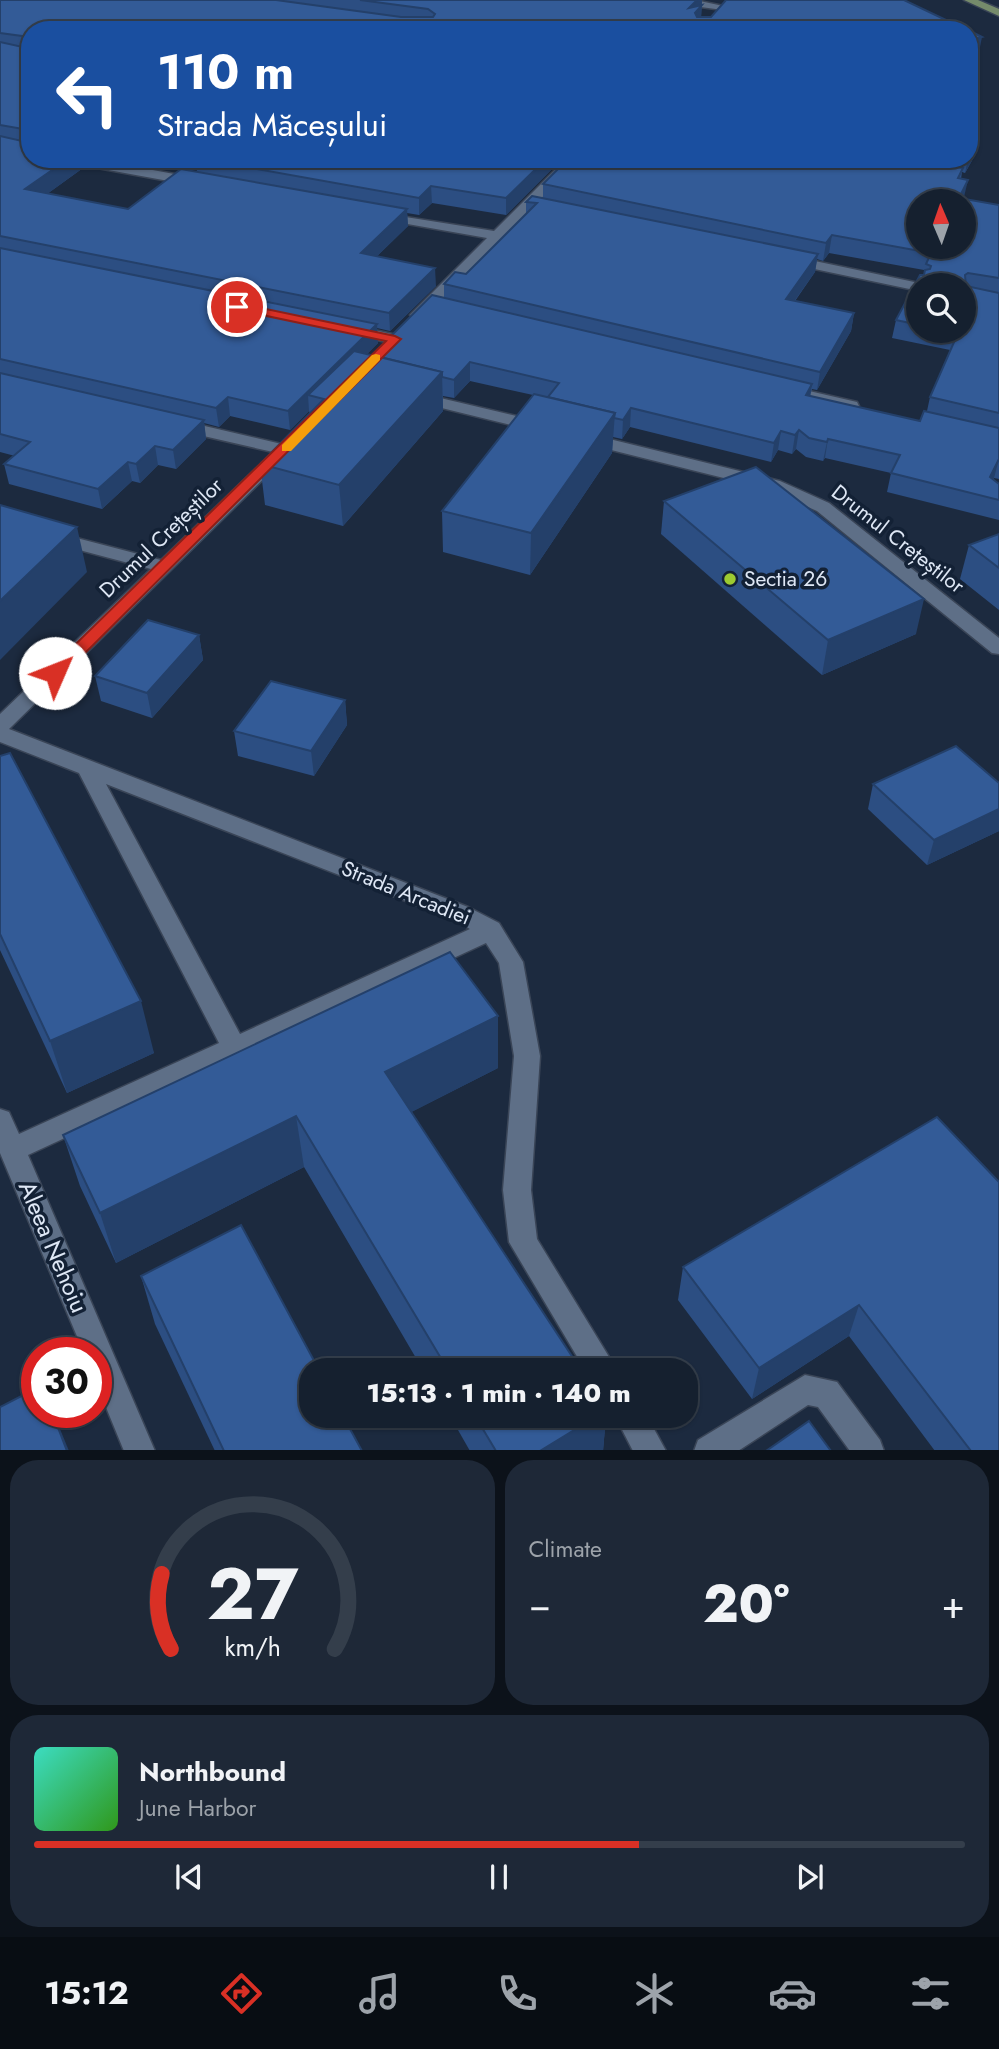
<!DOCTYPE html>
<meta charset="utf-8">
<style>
body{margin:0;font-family:Jost,sans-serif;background:#1e2837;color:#f1f3f6;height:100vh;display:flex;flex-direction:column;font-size:26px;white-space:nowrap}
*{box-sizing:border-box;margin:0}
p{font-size:23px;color:#9da3aa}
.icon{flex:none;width:38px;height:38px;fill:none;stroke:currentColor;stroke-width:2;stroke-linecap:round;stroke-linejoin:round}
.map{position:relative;height:1450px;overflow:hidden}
.sheet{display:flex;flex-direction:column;gap:10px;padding:10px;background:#0c121a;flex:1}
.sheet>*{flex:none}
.guide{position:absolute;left:21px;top:21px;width:957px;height:147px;border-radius:28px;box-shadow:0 2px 5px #0004,0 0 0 2px #343e4b;background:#1a4fa0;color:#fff;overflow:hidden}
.needle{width:46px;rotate:358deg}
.fabs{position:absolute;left:906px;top:189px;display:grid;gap:14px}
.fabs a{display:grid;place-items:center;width:70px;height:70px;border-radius:50%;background:#15202f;box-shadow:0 2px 5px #0004,0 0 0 2px #343e4b;font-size:35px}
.speed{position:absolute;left:21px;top:1337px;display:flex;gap:14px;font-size:35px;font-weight:700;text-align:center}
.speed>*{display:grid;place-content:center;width:91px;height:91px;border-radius:50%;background:#15202f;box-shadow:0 2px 5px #0004,0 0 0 2px #343e4b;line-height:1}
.speed .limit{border:10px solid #d22;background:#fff;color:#111}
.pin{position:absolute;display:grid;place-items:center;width:60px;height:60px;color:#fff;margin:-30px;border:4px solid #fff;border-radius:50%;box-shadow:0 2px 7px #0007}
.me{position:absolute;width:77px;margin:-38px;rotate:46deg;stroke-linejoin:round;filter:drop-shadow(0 0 5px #0008)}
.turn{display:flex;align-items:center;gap:24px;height:147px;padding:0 21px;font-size:32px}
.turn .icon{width:91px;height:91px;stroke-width:2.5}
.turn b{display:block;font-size:49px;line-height:60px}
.big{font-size:52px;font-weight:800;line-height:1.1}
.sheet .widget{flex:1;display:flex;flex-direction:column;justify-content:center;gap:10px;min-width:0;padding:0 24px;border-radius:28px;background:#1e2837}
.sheet .dial{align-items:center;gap:0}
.dial svg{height:182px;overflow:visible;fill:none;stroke:#343e4b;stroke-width:7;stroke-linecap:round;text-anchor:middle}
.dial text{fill:#f1f3f6;stroke:none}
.song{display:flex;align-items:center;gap:21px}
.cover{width:84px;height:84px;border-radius:10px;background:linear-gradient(135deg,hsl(170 70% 55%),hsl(110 70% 35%))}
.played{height:7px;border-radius:4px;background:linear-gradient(90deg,#d93025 65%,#343e4b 65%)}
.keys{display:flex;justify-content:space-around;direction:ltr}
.heat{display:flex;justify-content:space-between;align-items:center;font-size:38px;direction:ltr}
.sheet .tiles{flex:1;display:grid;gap:10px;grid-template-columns:1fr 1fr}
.widget:last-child{grid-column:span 2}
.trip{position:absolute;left:299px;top:1358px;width:399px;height:70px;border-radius:28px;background:#15202f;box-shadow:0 2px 5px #0004,0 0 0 2px #343e4b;font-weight:800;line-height:70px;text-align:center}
.menu{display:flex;height:112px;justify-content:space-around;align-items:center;background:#080d13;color:#9da3aa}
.menu .icon{width:49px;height:49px}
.menu .selected{color:#d93025}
.menu b{font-size:32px;color:#f1f3f6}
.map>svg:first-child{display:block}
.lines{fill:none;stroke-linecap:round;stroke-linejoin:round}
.minor-casing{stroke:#3a4557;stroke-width:3}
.major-casing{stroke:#3a4557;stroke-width:3}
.minor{fill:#5e6f87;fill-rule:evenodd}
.major{fill:#758b6b;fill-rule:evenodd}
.wall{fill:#2c4e82;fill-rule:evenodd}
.shaded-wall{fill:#24406a}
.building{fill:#335b97;stroke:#24406a;stroke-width:2;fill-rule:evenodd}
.route{fill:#d93025;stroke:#8d1f18;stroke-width:2}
.slow{fill:#f59e0b}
.poi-dot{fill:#9cca31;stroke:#132135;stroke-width:2.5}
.labels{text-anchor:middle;stroke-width:7;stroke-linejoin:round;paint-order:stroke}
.street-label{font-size:21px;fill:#dee7f5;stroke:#132135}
.poi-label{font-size:21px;fill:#dee7f5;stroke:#132135;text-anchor:start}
.near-street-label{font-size:24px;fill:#dee7f5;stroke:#132135}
</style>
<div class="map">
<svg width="999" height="1451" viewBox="0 0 999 1451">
<rect width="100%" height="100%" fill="#1c2a3f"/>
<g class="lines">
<defs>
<g id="minor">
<polygon points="666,0 695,0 728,7 723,10 671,3"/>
<polygon points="64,159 93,159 196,178 203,182 196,186 70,163"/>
<polygon points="566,159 580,159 423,318 413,318 410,315 487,238 379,219 372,215 374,212 494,231"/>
<polygon points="791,256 919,283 925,285 919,285 919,291 786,263 784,260 786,257"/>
<polygon points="352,325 401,336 403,339 395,344 347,333 344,330 347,327"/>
<polygon points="783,385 857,402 859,406 851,411 777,393 775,390 777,387"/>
<polygon points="415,392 546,423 548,427 540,432 409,400 407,397 409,394"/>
<path d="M179,420L290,446L293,450L9,729L468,907L499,923L523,962L540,1056L531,1190L537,1239L617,1370H585L509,1242L503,1190L514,1056L499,963L486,943L28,1155L155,1451H124L96,1383V1353H84L0,1153V1109L9,1112L19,1134L219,1043L79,773L0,742V714L151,569L0,529V518L161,560L273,452L173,429L171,425L173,421ZM106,784L452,919L470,929L240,1034Z"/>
<polygon points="585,433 780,481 829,503 999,638 999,654 992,653 817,511 768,489 579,442 577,438 579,434"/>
<polygon points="805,1375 837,1382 880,1440 884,1451 850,1451 818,1407 808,1405 738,1451 694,1451 698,1440"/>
<polygon points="615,1416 647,1416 666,1451 633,1451"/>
</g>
<polygon id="major" points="964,0 978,0 999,9 999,16"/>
</defs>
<!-- minor casing -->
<use href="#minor" class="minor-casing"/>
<!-- major casing -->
<use href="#major" class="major-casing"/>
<!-- minor -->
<use href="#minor" class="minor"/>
<!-- major -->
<use href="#major" class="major"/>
</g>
<!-- wall -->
<g class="wall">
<path d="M0,0H702L701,17L967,30H30V159L83,168L47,194L128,209L197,172L196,165L162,159H562L506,215L432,203L419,215L407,213L408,226L377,256L436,286L390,331L377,328L378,343L367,354L372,355L444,298V284L466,274L526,215V202L543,198V184L568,159H970L977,140L974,157L965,173L962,172L961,179L964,197V199L999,205V479L994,478L993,480L999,484V520L887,492L891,473L825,458L823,461L806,457L796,449L792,454L778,450L771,462L630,427L622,439L613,437L612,453L530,575L443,552L442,511L533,395L470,381L454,398L443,396V411L343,526L265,505L260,464L310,414L309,411L290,430L230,416L219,427L204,423L206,439L176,469L158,465L140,483L132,481L102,509L9,484L4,464L15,456L0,452ZM829,253L924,270V275L896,320L892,338L950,350L930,397L927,411L920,421L810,396L812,389L817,390L851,331L854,313L795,301L815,272L817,259L823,261ZM919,285L964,331H919Z"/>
<polygon points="664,501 916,634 822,675 661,534"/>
<polygon points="999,534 999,610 960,579 969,545"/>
<polygon points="199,635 203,660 152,718 101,701 95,676"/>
<polygon points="345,700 347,725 314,776 238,756 234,731"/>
<polygon points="0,756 154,1053 67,1093 0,950"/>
<polygon points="999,783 999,831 927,865 868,809 873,784"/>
<polygon points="498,1068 411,1112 581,1370 423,1370 304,1167 116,1263 80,1186 63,1135"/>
<polygon points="937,1117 999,1451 935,1451 849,1336 752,1399 678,1300 683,1267"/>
<polygon points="141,1276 362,1451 215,1451 155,1324"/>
<polygon points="450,1416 606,1416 603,1451 470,1451"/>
</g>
<!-- shaded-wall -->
<g class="shaded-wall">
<polygon points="697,0 702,0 701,20 694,28 689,8"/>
<polygon points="982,37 979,52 970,55 970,40"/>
<polygon points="977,140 974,157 965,173 968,159 970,159 970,155"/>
<polygon points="68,159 81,159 83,168 29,207 25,189"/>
<polygon points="546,159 562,159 506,215 506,198"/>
<polygon points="968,180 964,197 962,201 959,198"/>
<polygon points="431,186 432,203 419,215 419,198"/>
<polygon points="407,209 408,226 363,270 361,253"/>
<polygon points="832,235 829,253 823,261 826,243"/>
<polygon points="818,254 815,272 783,317 786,299"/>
<polygon points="435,268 436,286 390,331 389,313"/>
<polygon points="854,313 851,331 817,390 820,372"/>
<polygon points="377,324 378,343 322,399 308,395 309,411 290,430 288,411"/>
<polygon points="470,362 470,381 454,398 454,380"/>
<polygon points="442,372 443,411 343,526 339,485"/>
<polygon points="812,384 809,403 806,395"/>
<polygon points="228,397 230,416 219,427 216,408"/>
<polygon points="631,408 630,427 622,439 623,420"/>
<polygon points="615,413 612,453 530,575 531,533"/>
<polygon points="204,420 206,439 176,469 173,450"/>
<polygon points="799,430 796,449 792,454 795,435"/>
<polygon points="781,431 778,450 771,462 774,443"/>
<polygon points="828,439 825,458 823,461 827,442"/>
<polygon points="155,446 158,465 140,483 136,464"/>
<polygon points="999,459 994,478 985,497 990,477"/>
<polygon points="128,462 132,481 102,509 98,489"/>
<polygon points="77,527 87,572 0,660 0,601"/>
<polygon points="924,599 916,634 822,675 828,640"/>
<polygon points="199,635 203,660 152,718 147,693"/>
<polygon points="345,700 347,725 314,776 311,751"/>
<polygon points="999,809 999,831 927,865 934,840"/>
<polygon points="141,1001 154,1053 67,1093 50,1041"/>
<polygon points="498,1016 498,1068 390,1123 385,1072"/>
<polygon points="296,1116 304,1167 116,1263 100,1213"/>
<polygon points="859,1305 849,1336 752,1399 759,1368"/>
<polygon points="52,1412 53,1412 69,1451 67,1451"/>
<polygon points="597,1416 606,1416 603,1451 540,1451"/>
</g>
<!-- building -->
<g class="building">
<polygon points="0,0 276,0 401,17 433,17 435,14 428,9 360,0 697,0 689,8 702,5 695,13 697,17 711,17 726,0 904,0 967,30 30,30 30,159 68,159 25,189 128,209 181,169 407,209 361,253 435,268 389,313 0,236 0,136 26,142 29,139 29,130 0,125 0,42 27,48 30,46 29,37 0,33"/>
<polygon points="970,31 982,37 970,40"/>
<polygon points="970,139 977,140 970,155"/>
<polygon points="201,159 546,159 506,198 431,186 419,198"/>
<path d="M568,159H912L963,168L958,178L968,180L959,198L999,205V278L968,273L965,275L966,286L999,293V413L930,397L958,333L948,331H964V285H919V325L896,320L920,275H924L925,270L930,269L931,266L926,264L931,253L832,235L826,243L543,184ZM919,201H964V247H919Z"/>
<polygon points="532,196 818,254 786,299 854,313 820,372 444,284 455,272 466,274 537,203 526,202"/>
<polygon points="0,248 377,324 288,411 228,397 216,408 0,359"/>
<polygon points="432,295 812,384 806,395 920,421 924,411 999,428 999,459 990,477 999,484 999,500 891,473 900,455 828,439 827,442 809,438 799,430 795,435 781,431 774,443 631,408 623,420 614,418 615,413 548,397 559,383 470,362 454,380 442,377 442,372 372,355"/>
<polygon points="354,351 442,372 339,485 260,464 324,399 308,395"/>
<polygon points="0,373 204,420 173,450 155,446 136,464 128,462 98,489 4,464 30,442 0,434"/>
<polygon points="534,394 615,413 531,533 442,511"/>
<polygon points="756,467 924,599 828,640 664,501"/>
<polygon points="0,505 77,527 0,601"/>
<polygon points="999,534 999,568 969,545"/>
<polygon points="148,620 199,635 147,693 95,676"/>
<polygon points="271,681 345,700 311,751 234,731"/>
<polygon points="956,746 999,783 999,809 934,840 873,784"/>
<polygon points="10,753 141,1001 50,1041 0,934 0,756"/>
<polygon points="450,952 498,1016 385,1072 581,1370 448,1370 296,1116 100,1213 63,1135"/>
<polygon points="937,1117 999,1182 999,1451 971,1451 859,1305 759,1368 683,1267"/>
<polygon points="241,1225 319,1370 312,1370 312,1416 343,1416 362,1451 224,1451 141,1276"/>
<polygon points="37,1388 37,1412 52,1412 67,1451 0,1451 0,1407"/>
<polygon points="475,1416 597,1416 540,1451 496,1451"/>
<polygon points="809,1421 831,1451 766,1451"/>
</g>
<!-- route -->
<polygon class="route" points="237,303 395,336 401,339 61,677 50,677 48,673 50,669 386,341 233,309 233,304"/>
<!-- slow -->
<polygon class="slow" points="376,354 380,355 380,360 291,451 282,451 282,445 372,355"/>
<!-- markers -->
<circle class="poi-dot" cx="730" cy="579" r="7"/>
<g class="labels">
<!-- street labels -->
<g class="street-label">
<text transform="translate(161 538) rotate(-44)" y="7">Drumul Crețeștilor</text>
<text transform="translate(898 539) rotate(38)" y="7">Drumul Crețeștilor</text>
<text transform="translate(406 893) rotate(22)" y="7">Strada Arcadiei</text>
</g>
<!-- poi labels -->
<g class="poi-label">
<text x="744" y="586">Sectia 26</text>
</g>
<!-- near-street labels -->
<g class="near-street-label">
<text transform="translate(53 1247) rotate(67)" y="8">Aleea Nehoiu</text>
</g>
</g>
</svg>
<div class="fabs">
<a><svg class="needle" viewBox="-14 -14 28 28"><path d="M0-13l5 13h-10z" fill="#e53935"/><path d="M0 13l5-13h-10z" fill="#9da3aa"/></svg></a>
<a><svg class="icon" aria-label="search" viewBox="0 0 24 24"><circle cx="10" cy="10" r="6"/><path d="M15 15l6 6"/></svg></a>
</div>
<div class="speed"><div class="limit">30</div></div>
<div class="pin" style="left:237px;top:307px;background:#d93025"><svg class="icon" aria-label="arrive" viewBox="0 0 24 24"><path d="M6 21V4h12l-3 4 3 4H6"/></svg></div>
<svg class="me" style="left:55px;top:673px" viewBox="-20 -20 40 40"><circle r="19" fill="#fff"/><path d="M0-13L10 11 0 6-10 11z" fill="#d93025"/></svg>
<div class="trip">15:13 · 1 min · 140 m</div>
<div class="guide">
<div class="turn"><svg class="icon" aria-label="left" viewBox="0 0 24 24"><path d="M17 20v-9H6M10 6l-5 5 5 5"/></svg><div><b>110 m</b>Strada Măceșului</div></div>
</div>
</div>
<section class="sheet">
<div class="tiles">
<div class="widget dial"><svg viewBox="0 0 100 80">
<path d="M14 69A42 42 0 1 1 86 69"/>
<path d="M14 69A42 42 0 0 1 10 36" stroke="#d93025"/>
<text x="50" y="56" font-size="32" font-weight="700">27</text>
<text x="50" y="72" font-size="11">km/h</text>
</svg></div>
<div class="widget"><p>Climate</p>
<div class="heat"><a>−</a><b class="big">20°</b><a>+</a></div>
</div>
<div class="widget">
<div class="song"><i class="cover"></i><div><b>Northbound</b><p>June Harbor</p></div></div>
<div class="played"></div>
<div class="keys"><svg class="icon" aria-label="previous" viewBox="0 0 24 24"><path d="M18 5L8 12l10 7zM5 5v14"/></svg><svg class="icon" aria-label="pause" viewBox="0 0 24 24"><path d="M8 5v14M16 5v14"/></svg><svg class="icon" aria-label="next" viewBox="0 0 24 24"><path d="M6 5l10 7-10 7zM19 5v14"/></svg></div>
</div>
</div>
</section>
<nav class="menu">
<b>15:12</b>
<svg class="icon selected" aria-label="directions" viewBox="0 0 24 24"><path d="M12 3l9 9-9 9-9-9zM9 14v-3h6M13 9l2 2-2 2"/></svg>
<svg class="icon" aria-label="music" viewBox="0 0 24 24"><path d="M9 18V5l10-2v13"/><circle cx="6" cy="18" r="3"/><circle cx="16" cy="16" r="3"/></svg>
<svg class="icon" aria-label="phone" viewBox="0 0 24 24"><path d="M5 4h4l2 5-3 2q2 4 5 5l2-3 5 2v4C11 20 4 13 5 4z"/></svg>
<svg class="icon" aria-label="climate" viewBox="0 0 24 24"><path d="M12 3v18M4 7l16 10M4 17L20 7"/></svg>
<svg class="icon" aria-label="car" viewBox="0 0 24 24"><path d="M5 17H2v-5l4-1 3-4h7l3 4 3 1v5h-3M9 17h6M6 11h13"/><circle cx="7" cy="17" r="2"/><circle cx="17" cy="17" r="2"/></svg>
<svg class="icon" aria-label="filters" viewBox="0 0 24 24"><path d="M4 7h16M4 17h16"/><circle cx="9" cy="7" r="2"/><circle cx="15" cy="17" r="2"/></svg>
</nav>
